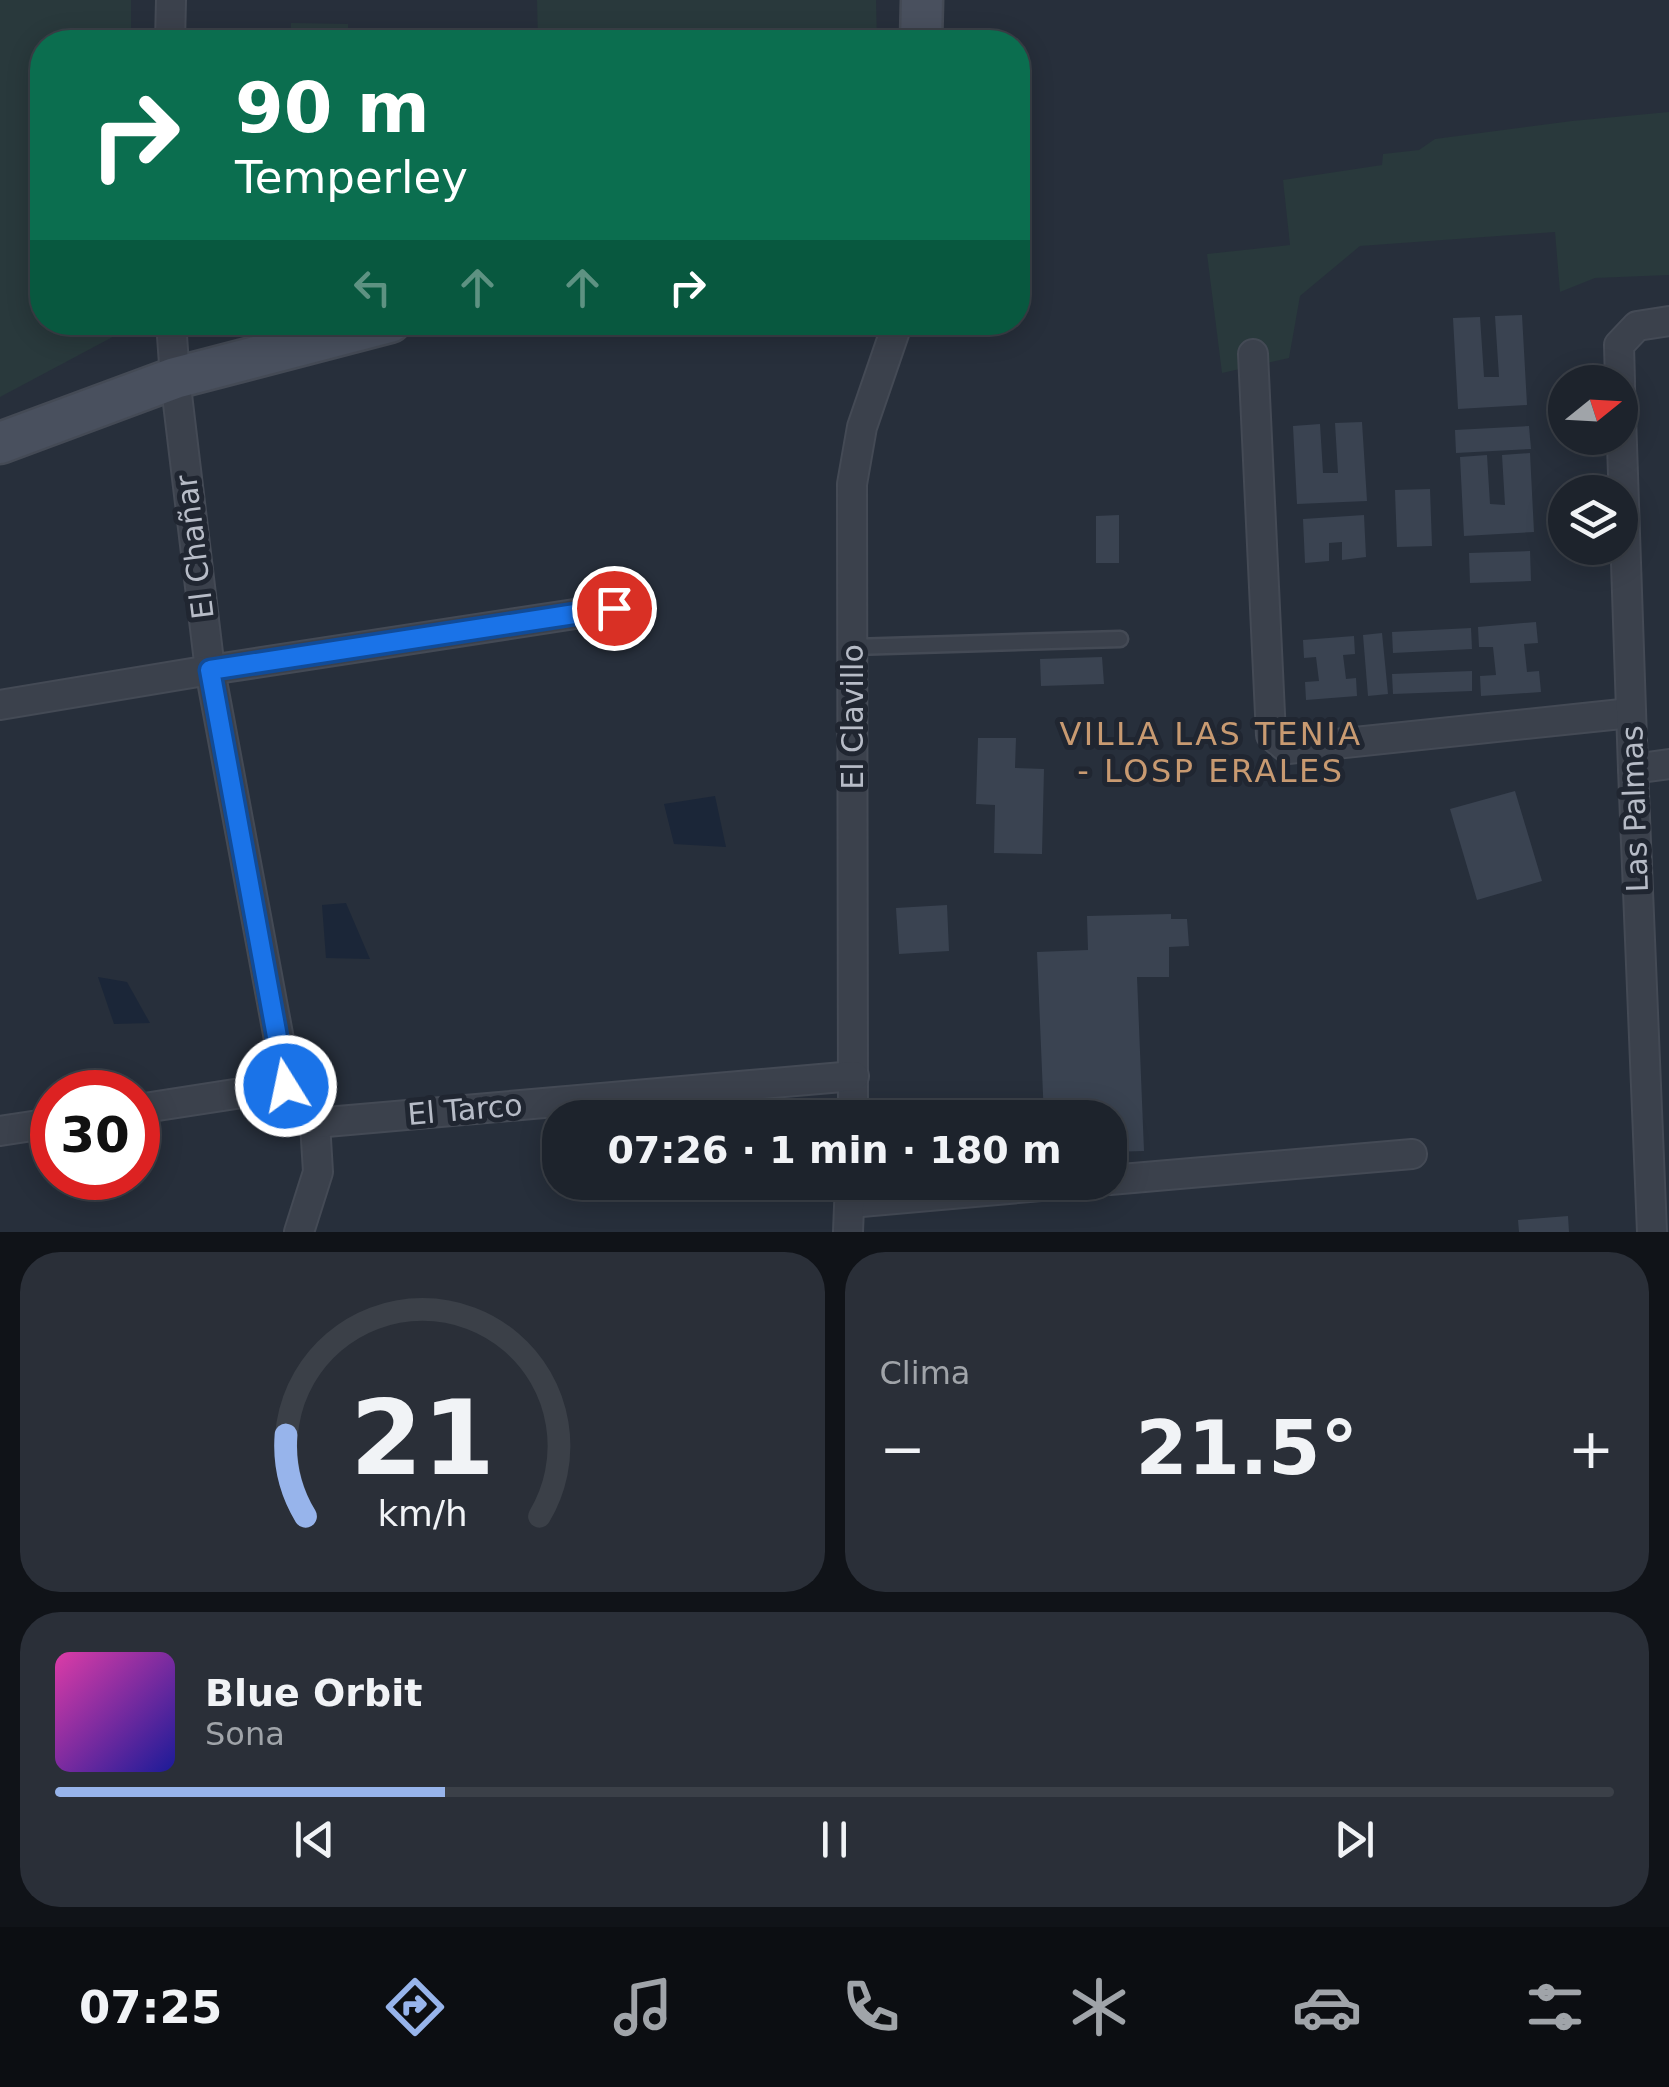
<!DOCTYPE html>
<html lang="es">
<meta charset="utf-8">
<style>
body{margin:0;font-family:"DejaVu Sans",sans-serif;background:#2a2f38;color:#f1f3f6;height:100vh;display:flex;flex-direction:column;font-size:38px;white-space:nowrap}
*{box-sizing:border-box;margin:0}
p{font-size:32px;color:#a0a4a9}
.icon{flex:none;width:55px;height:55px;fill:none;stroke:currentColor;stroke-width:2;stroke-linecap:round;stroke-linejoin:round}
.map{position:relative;height:1232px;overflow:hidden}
.side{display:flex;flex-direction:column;gap:20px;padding:20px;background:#101318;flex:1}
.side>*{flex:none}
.top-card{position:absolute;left:30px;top:30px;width:1000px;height:305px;border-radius:40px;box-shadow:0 5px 25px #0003,0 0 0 2px #3b4048;background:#0b6e4f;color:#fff;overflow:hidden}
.needle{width:65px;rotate:72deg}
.buttons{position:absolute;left:1548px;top:365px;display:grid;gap:20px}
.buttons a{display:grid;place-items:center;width:90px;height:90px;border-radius:50%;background:#1d232c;box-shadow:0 5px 25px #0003,0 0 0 2px #3b4048;font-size:50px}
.speed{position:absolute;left:30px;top:1070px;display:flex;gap:20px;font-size:50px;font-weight:700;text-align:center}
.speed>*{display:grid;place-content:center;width:130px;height:130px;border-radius:50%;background:#1d232c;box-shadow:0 5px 25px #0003,0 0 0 2px #3b4048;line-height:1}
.speed .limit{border:15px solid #d22;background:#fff;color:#111}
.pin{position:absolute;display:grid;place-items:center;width:85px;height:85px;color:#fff;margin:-42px;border:5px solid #fff;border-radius:50%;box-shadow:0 2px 10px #0007}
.me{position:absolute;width:110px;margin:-55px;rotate:350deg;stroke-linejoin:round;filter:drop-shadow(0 0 8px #0008)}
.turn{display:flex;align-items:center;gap:35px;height:210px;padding:0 40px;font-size:45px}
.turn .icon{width:130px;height:130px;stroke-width:2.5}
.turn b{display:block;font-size:70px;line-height:85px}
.lanes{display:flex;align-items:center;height:95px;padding:0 40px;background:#0003;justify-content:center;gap:50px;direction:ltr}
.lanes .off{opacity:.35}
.big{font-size:75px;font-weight:600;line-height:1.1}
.side .widget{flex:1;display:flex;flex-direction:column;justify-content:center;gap:15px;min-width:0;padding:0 35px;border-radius:40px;background:#2a2f38}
.side .dial{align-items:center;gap:0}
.dial svg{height:260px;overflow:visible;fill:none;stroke:#3b4048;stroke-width:7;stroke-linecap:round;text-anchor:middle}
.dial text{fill:#f1f3f6;stroke:none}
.song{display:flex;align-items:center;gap:30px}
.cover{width:120px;height:120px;border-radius:15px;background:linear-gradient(135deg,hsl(320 70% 55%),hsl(240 70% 35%))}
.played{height:10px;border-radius:5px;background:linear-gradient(90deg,#97b4eb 25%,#3b4048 25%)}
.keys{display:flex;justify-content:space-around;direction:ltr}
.heat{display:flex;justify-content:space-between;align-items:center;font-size:55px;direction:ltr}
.side .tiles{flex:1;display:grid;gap:20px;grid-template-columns:1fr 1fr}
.widget:last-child{grid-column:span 2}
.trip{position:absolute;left:542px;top:1100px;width:585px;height:100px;border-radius:40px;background:#1d232c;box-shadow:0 5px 25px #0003,0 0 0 2px #3b4048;font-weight:600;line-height:100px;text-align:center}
.menu{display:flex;height:160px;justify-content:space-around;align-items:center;background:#0c0e12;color:#a0a4a9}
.menu .icon{width:70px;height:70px}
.menu .on{color:#97b4eb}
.menu b{font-size:45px;color:#f1f3f6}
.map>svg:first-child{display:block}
.green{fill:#29393c}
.water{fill:#1b2638}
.building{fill:#3a4351}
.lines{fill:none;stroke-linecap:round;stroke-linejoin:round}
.lane-casing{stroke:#444a55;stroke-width:19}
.street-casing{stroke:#444a55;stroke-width:32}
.secondary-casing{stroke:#444a55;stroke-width:45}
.lane{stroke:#3b414c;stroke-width:14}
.street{stroke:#3b414c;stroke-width:28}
.secondary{stroke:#49505e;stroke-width:40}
.route-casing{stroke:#114b97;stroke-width:25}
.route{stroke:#1a73e8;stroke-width:18}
.labels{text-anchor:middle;stroke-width:10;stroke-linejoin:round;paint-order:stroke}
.street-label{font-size:30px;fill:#b7bcc7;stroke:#202631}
.neighbourhood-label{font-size:32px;letter-spacing:2.5px;fill:#c89a71;stroke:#202631}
</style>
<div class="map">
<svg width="1669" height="1232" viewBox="0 0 1669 1232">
<rect width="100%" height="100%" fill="#272f3b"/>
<!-- green -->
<g class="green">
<polygon points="0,0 131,0 131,42 42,42 42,322 128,323 122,332 0,397"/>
<polygon points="537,0 876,0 877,42 538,42"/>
<polygon points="291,23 348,24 348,42 291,42"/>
<polygon points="1669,112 1669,275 1595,278 1560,292 1555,232 1360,246 1300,296 1289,358 1222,373 1207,254 1290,245 1283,180 1382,165 1383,154 1419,150 1435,139 1572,121"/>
</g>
<!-- water -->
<g class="water">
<polygon points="715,796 726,847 674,844 664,804"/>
<polygon points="346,903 370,959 326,958 322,905"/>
<polygon points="98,977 127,982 150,1023 114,1024"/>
</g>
<!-- building -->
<g class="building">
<polygon points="1522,315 1527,405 1458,409 1453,318 1480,317 1484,377 1499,377 1495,316"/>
<polygon points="1362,422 1367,501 1297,504 1293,426 1320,424 1323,473 1338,473 1335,423"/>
<polygon points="1529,426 1531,449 1456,453 1455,430"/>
<polygon points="1530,453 1534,532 1464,536 1460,457 1487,455 1490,504 1505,505 1502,455"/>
<polygon points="1430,489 1432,546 1397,547 1395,490"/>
<polygon points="1119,515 1119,563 1096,563 1096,516"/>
<polygon points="1364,515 1366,557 1342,560 1342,542 1329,543 1329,561 1305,563 1303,519"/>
<polygon points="1530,551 1531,581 1470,583 1469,553"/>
<polygon points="1536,622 1538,643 1524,644 1527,672 1539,671 1541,692 1481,696 1480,676 1496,675 1493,647 1479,647 1478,627"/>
<polygon points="1471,628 1472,649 1393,653 1392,632"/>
<polygon points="1382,633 1388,694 1368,696 1363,635"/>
<polygon points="1354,636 1355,654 1343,655 1346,679 1356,678 1357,696 1306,700 1305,682 1319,681 1316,657 1304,658 1303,640"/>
<polygon points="1102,657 1104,684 1041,686 1040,659"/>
<polygon points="1472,671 1472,691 1393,694 1392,674"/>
<polygon points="978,738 1016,738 1015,768 1044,769 1042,854 994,853 995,805 976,804"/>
<polygon points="1515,791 1542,881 1477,900 1450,809"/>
<polygon points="947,905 949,951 899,954 896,908"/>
<polygon points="1171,914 1171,919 1187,919 1189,946 1169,947 1169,977 1137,977 1144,1151 1110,1152 1110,1118 1044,1118 1037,952 1088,950 1087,916"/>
<polygon points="1568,1216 1569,1232 1519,1232 1518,1220"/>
</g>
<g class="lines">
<defs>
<polyline id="lane" points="853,647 1120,639"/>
<g id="street">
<polyline points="170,42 171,0"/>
<polyline points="171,322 175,378 210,670 292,1109 315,1123 318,1172 299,1232"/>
<polyline points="1253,354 1271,735 1288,749 1631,713"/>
<polyline points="1620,382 1619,345 1637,326 1669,321"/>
<polyline points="1620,386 1633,769 1652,1232"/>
<polyline points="0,705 210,670 614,608"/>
<polyline points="1633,769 1669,764"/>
<polyline points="138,1109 287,1086"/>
<polyline points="853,1118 852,484 862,427 898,322"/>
<polyline points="315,1123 854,1076"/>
<polyline points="0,1131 52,1123"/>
<polyline points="1110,1180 1412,1154"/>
<polyline points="850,1203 1087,1182"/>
<polyline points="848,1232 850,1182"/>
</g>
<g id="secondary">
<polyline points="921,42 922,0"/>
<polyline points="0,443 175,378 390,322"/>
</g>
</defs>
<!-- lane casing -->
<use href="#lane" class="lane-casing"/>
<!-- street casing -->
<use href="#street" class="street-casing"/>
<!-- secondary casing -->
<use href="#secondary" class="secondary-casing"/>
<!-- lane -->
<use href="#lane" class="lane"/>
<!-- street -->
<use href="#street" class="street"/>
<!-- secondary -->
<use href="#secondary" class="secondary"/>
</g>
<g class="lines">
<defs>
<polyline id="route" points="286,1086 210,670 614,608"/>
</defs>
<!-- route casing -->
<use href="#route" class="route-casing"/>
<!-- route -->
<use href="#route" class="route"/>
</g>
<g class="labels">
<!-- street labels -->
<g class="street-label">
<text transform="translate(195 547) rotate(-97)" y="10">El Chañar</text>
<text transform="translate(853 717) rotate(-90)" y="10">El Clavillo</text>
<text transform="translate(1635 809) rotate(-92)" y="10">Las Palmas</text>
<text transform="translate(465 1110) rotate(-5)" y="10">El Tarco</text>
</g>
<!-- neighbourhood labels -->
<g class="neighbourhood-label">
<text x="1211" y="745">VILLA LAS TENIA<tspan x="1211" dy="37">- LOSP ERALES</tspan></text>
</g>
</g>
</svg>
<div class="buttons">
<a><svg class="needle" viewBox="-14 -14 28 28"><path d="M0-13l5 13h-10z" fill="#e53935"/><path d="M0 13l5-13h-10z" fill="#a0a4a9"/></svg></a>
<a><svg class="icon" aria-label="layers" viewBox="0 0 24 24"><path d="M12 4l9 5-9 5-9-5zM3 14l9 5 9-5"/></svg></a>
</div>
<div class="speed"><div class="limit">30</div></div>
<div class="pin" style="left:614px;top:608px;background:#d93025"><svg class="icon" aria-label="arrive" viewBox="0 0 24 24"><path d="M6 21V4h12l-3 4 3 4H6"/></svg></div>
<svg class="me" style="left:286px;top:1086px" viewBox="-20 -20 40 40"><circle r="17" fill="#1a73e8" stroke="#fff" stroke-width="3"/><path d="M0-11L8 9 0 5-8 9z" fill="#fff"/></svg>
<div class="trip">07:26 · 1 min · 180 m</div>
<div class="top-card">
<div class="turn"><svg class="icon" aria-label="right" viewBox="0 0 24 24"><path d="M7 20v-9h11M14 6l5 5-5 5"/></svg><div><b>90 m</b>Temperley</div></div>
<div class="lanes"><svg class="icon off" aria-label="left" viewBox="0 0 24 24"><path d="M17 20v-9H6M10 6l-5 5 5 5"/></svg><svg class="icon off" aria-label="ahead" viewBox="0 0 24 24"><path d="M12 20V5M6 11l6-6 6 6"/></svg><svg class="icon off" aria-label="ahead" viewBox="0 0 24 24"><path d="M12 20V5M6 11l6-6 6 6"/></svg><svg class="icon" aria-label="right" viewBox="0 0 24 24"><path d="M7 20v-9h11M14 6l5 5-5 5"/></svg></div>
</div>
</div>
<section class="side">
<div class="tiles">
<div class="widget dial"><svg viewBox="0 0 100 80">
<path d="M14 69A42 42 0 1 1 86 69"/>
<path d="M14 69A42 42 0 0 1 8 44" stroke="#97b4eb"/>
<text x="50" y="56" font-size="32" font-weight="700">21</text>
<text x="50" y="72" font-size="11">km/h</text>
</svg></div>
<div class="widget"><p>Clima</p>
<div class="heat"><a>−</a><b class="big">21.5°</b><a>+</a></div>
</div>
<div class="widget">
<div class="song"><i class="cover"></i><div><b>Blue Orbit</b><p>Sona</p></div></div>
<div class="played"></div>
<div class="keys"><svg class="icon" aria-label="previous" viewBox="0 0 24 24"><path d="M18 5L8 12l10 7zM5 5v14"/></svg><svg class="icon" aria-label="pause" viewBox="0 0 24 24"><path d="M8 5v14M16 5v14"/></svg><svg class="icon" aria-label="next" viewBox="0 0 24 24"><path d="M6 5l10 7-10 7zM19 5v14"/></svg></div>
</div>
</div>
</section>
<nav class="menu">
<b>07:25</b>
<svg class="icon on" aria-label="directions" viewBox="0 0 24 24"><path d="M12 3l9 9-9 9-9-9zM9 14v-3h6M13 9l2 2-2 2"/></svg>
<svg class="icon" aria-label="music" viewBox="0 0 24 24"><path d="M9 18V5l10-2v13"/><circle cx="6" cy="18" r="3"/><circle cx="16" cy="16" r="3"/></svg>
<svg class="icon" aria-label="phone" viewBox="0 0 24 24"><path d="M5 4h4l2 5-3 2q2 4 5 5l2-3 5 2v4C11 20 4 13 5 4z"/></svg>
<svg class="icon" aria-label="climate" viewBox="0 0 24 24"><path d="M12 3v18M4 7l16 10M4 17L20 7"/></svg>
<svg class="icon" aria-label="car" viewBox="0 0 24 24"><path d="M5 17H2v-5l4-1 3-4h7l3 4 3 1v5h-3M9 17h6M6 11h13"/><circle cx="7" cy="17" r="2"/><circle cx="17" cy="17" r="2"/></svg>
<svg class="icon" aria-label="filters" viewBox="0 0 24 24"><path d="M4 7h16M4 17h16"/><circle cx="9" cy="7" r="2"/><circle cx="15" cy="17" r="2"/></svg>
</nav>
